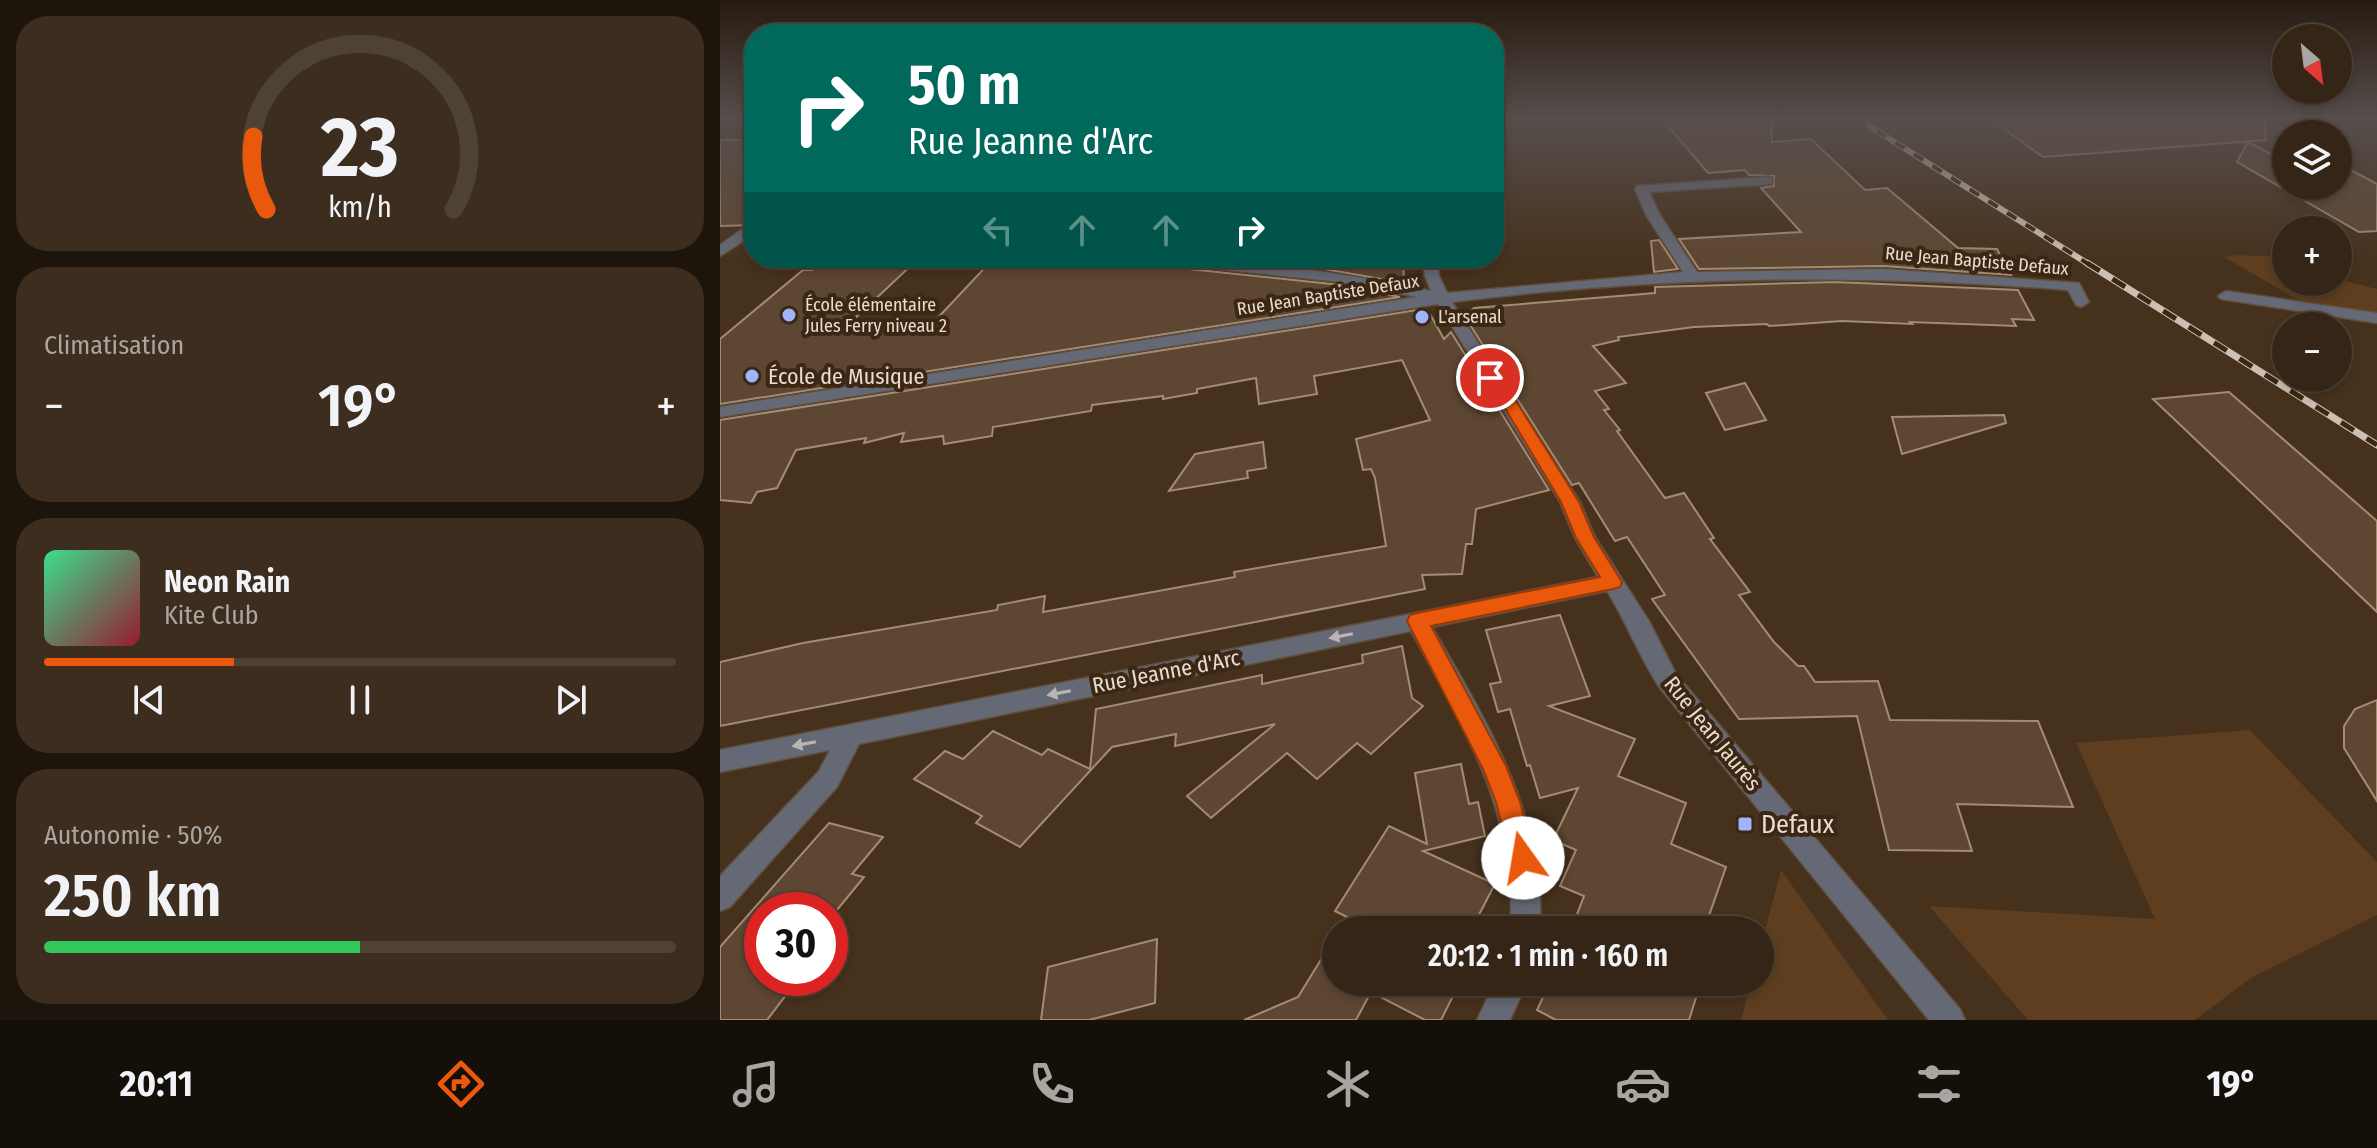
<!DOCTYPE html>
<html lang="fr">
<meta charset="utf-8">
<style>
body{margin:0;font-family:"Fira Sans Condensed",sans-serif;background:#3c2d1f;color:#f1f3f6;height:100vh;display:flex;flex-direction:column;font-size:30px;white-space:nowrap}
*{box-sizing:border-box;margin:0}
p{font-size:26px;color:#a9a5a1}
.icon{flex:none;width:44px;height:44px;fill:none;stroke:currentColor;stroke-width:2;stroke-linecap:round;stroke-linejoin:round}
.map{position:relative;flex:1;overflow:hidden}
.sheet{display:flex;flex-direction:column;gap:16px;padding:16px;background:#1d140c;width:720px}
.sheet>*{flex:none}
.hud{position:absolute;left:24px;top:24px;width:760px;height:244px;border-radius:32px;box-shadow:0 4px 12px #0003,0 0 0 2px #4e4235;background:#00695c;color:#fff;overflow:hidden}
.needle{width:52px;rotate:152deg}
.controls{position:absolute;left:1552px;top:24px;display:grid;gap:16px}
.controls a{display:grid;place-items:center;width:80px;height:80px;border-radius:50%;background:#342516;box-shadow:0 4px 12px #0003,0 0 0 2px #4e4235;font-size:40px}
.speed{position:absolute;left:24px;top:892px;display:flex;gap:16px;font-size:40px;font-weight:700;text-align:center}
.speed>*{display:grid;place-content:center;width:104px;height:104px;border-radius:50%;background:#342516;box-shadow:0 4px 12px #0003,0 0 0 2px #4e4235;line-height:1}
.speed .limit{border:12px solid #d22;background:#fff;color:#111}
.pin{position:absolute;display:grid;place-items:center;width:68px;height:68px;color:#fff;margin:-34px;border:4px solid #fff;border-radius:50%;box-shadow:0 2px 8px #0007}
.me{position:absolute;width:88px;margin:-44px;rotate:347deg;stroke-linejoin:round;filter:drop-shadow(0 0 6px #0008)}
.turn{display:flex;align-items:center;gap:28px;height:168px;padding:0 32px;font-size:36px}
.turn .icon{width:104px;height:104px;stroke-width:2.5}
.turn b{display:block;font-size:56px;line-height:68px}
.lanes{display:flex;align-items:center;height:76px;padding:0 32px;background:#0003;justify-content:center;gap:40px;direction:ltr}
.lanes .off{opacity:.35}
.big{font-size:60px;font-weight:600;line-height:1.1}
.sheet .widget{flex:1;display:flex;flex-direction:column;justify-content:center;gap:12px;min-width:0;padding:0 28px;border-radius:32px;background:#3c2d1f}
.sheet .dial{align-items:center;gap:0}
.dial svg{height:208px;overflow:visible;fill:none;stroke:#4e4235;stroke-width:7;stroke-linecap:round;text-anchor:middle}
.dial text{fill:#f1f3f6;stroke:none}
.song{display:flex;align-items:center;gap:24px}
.cover{width:96px;height:96px;border-radius:12px;background:linear-gradient(135deg,hsl(150 70% 55%),hsl(350 70% 35%))}
.played{height:8px;border-radius:4px;background:linear-gradient(90deg,#ea580c 30%,#4e4235 30%)}
.keys{display:flex;justify-content:space-around;direction:ltr}
.heat{display:flex;justify-content:space-between;align-items:center;font-size:44px;direction:ltr}
.charge{height:12px;border-radius:6px;background:linear-gradient(90deg,#34c759 50%,#4e4235 0)}
.trip{position:absolute;left:602px;top:916px;width:452px;height:80px;border-radius:40px;background:#342516;box-shadow:0 4px 12px #0003,0 0 0 2px #4e4235;font-weight:600;line-height:80px;text-align:center}
.menu{display:flex;height:128px;justify-content:space-around;align-items:center;background:#150f09;color:#a9a5a1}
.menu .icon{width:56px;height:56px}
.menu .current{color:#ea580c}
.menu b{font-size:36px;color:#f1f3f6}
main{display:flex;flex:1;min-height:0}
.map>svg:first-child{display:block}
.green{fill:#5e3e1e}
.building{fill:#5e4732;stroke:#a48b74;stroke-width:2}
.lines{fill:none;stroke-linecap:round;stroke-linejoin:round}
.minor-casing{stroke:#604d3a;stroke-width:3}
.minor{fill:#646975;fill-rule:evenodd}
.rail-far1-casing{stroke:#cdbfb1;stroke-width:6}
.rail-casing{stroke:#cdbfb1;stroke-width:7}
.rail-far1{stroke:#3b2713;stroke-width:4;stroke-dasharray:11;stroke-linecap:butt}
.rail{stroke:#3b2713;stroke-width:5;stroke-dasharray:15;stroke-linecap:butt}
.oneway{fill:#bbb4b0}
.route{fill:#ea580c;stroke:#983908;stroke-width:2}
.poi-dot{fill:#9eb4fd;stroke:#3b2713;stroke-width:3}
.labels{text-anchor:middle;stroke-width:8;stroke-linejoin:round;paint-order:stroke}
.far-street-label{font-size:18px;fill:#eaddd0;stroke:#3b2713}
.far-poi-label{font-size:18px;fill:#eaddd0;stroke:#3b2713;text-anchor:start}
.poi-label{font-size:22px;fill:#eaddd0;stroke:#3b2713;text-anchor:start}
.street-label{font-size:22px;fill:#eaddd0;stroke:#3b2713}
.near-poi-label{font-size:26px;fill:#eaddd0;stroke:#3b2713;text-anchor:start}
</style>
<main>
<section class="sheet">
<div class="widget dial"><svg viewBox="0 0 100 80">
<path d="M14 69A42 42 0 1 1 86 69"/>
<path d="M14 69A42 42 0 0 1 9 41" stroke="#ea580c"/>
<text x="50" y="56" font-size="32" font-weight="700">23</text>
<text x="50" y="72" font-size="11">km/h</text>
</svg></div>
<div class="widget"><p>Climatisation</p>
<div class="heat"><a>−</a><b class="big">19°</b><a>+</a></div>
</div>
<div class="widget">
<div class="song"><i class="cover"></i><div><b>Neon Rain</b><p>Kite Club</p></div></div>
<div class="played"></div>
<div class="keys"><svg class="icon" aria-label="previous" viewBox="0 0 24 24"><path d="M18 5L8 12l10 7zM5 5v14"/></svg><svg class="icon" aria-label="pause" viewBox="0 0 24 24"><path d="M8 5v14M16 5v14"/></svg><svg class="icon" aria-label="next" viewBox="0 0 24 24"><path d="M6 5l10 7-10 7zM19 5v14"/></svg></div>
</div>
<div class="widget"><p>Autonomie · 50%</p><b class="big">250 km</b><div class="charge"></div></div>
</section>
<div class="map">
<svg width="1657" height="1020" viewBox="0 0 1657 1020">
<rect width="100%" height="100%" fill="#46311d"/>
<!-- green -->
<g class="green">
<polygon points="1517,255 1566,257 1566,282 1618,282 1618,279 1657,289 1657,313 1580,301 1504,257"/>
<polygon points="1530,730 1657,862 1657,915 1531,978 1475,1020 1308,1020 1209,906 1435,919 1356,743"/>
<polygon points="1061,870 1168,1020 1021,1020 1031,982 1040,982 1040,949"/>
</g>
<!-- building -->
<g class="building">
<polygon points="942,119 1051,119 1052,142 1091,139 1145,190 1167,188 1238,248 1277,249 1291,275 1163,266 979,269 959,239 1081,232 1041,188 1054,186 1054,176 1029,175 1025,170 988,173"/>
<polygon points="1270,119 1545,119 1546,140 1323,157"/>
<polygon points="0,140 34,140 34,225 0,226"/>
<polygon points="1528,142 1566,162 1566,186 1612,186 1618,189 1618,163 1657,184 1657,231 1639,232 1517,162"/>
<polygon points="939,240 958,269 934,272 931,241"/>
<polygon points="105,258 199,258 131,322 212,324 274,258 351,258 440,266 621,285 680,297 0,404 0,339 83,270 92,270"/>
<polygon points="502,258 683,258 684,283 604,269"/>
<polygon points="1116,282 1298,290 1314,320 1292,319 1296,326 1190,322 1192,324 1122,321 1049,326 1047,324 974,327 898,337 899,340 873,346 906,383 875,391 889,409 884,410 900,430 897,431 945,498 964,493 994,538 990,539 1030,592 1019,595 1054,642 1078,666 1084,666 1095,682 1158,681 1170,720 1318,721 1353,807 1237,804 1252,851 1169,850 1137,716 1019,719 932,599 945,595 907,537 895,541 859,483 852,485 745,317 754,308 935,293 935,287"/>
<polygon points="697,310 710,314 724,339 731,332 829,490 756,509 752,544 746,544 742,574 702,575 705,589 0,726 0,662 83,643 277,610 278,605 325,596 323,612 515,577 514,572 666,546 655,478 651,469 643,470 636,439 710,420 682,360 594,376 597,394 539,404 536,378 477,389 477,393 443,399 443,396 372,405 371,411 273,427 272,436 224,444 223,436 181,442 184,433 144,443 146,438 76,450 57,488 37,492 31,503 0,500 0,420"/>
<polygon points="1025,383 1046,420 1005,430 986,393"/>
<polygon points="1509,392 1657,521 1657,612 1433,399"/>
<polygon points="1284,415 1286,423 1182,454 1172,417"/>
<polygon points="543,442 546,468 527,471 528,478 449,491 475,454"/>
<polygon points="840,615 870,696 829,706 915,739 898,776 966,803 951,844 1006,867 984,930 851,930 864,896 840,886 856,850 833,840 858,788 820,798 810,765 807,766 790,709 778,712 770,684 781,682 766,630"/>
<polygon points="682,646 692,698 703,706 651,754 637,743 597,779 567,753 491,818 467,796 555,724 455,746 456,734 392,747 300,847 256,823 262,816 194,779 225,751 243,759 273,731 322,755 328,749 370,769 376,709 542,675 542,684 643,663 642,655"/>
<polygon points="1657,700 1657,801 1624,748 1624,726 1635,709"/>
<polygon points="741,764 749,804 758,802 765,836 703,851 775,884 751,930 619,930 627,917 615,911 669,826 707,844 695,773"/>
<polygon points="109,823 163,837 132,874 144,877 117,910 42,910 42,978 79,978 47,1020 0,1020 0,947"/>
<polygon points="616,935 616,982 740,982 721,1020 705,1020 651,992 636,1020 524,1020 578,997"/>
<polygon points="437,939 435,1003 369,1020 321,1020 328,967"/>
<polygon points="830,982 981,982 969,1020 836,1020 817,1010"/>
</g>
<g class="lines">
<defs>
<g id="minor">
<path d="M1048,177L1052,178V184L929,192L940,215L977,272L1163,269L1359,283L1369,302L1361,307L1356,305L1348,290C1141,273 938,276 732,302L860,502L875,537L929,621L956,674L1240,1009L1245,1020H1209L940,688C919,657 907,623 887,591L712,627C767,721 826,818 820,930H790C799,817 744,727 691,631L139,744L117,787L10,907L0,911V876L99,771L110,750L0,772V750L878,577L855,538L840,502L718,304L0,417V407L697,297L621,282L428,262L421,258C518,258 616,271 711,291L705,276L703,258H717L719,276L727,293L963,272L926,215L915,189L917,186Z"/>
<polygon points="24,228 34,228 34,234 0,256 0,245"/>
<polygon points="1506,291 1657,313 1657,323 1501,299 1498,296"/>
<polygon points="775,982 807,982 790,1020 757,1020"/>
</g>
</defs>
<!-- minor casing -->
<use href="#minor" class="minor-casing"/>
<!-- minor -->
<use href="#minor" class="minor"/>
<defs>
<polyline id="rail-far1" points="1138,119 1370,265"/>
<polyline id="rail" points="1367,263 1657,445"/>
</defs>
<!-- rail-far1 casing -->
<use href="#rail-far1" class="rail-far1-casing"/>
<!-- rail casing -->
<use href="#rail" class="rail-casing"/>
<!-- rail-far1 -->
<use href="#rail-far1" class="rail-far1"/>
<!-- rail -->
<use href="#rail" class="rail"/>
</g>
<!-- one-way arrows -->
<defs><path id="oneway-solid" d="M-6-.8H1V-3.2L6.5 0L1 3.2V.8H-6Z" transform="scale(2)"/></defs>
<g class="oneway">
<use href="#oneway-solid" transform="translate(621 636) rotate(169)"/>
<use href="#oneway-solid" transform="translate(339 693) rotate(169)"/>
<use href="#oneway-solid" transform="translate(84 744) rotate(169)"/>
</g>
<!-- sky -->
<linearGradient id="sky" x2="0" y2="1"><stop stop-color="#261b10"/><stop offset="0.45" stop-color="#574e4c"/><stop offset="1" stop-color="#574e4c" stop-opacity="0"/></linearGradient>
<rect width="1657" height="262" fill="url(#sky)"/>
<!-- route -->
<polygon class="route" points="770,374 775,375 791,393 859,502 874,537 902,582 900,587 893,589 711,626 786,766 800,802 815,858 812,867 803,871 794,867 790,858 776,802 763,769 687,621 690,615 697,613 880,577 856,538 841,502 777,395 762,378"/>
<!-- markers -->
<g class="poi-dot">
<circle cx="69" cy="315" r="8"/>
<circle cx="702" cy="317" r="8"/>
<circle cx="32" cy="376" r="8"/>
<rect x="1017" y="816" width="16" height="16" rx="4"/>
</g>
<g class="labels">
<!-- far-street labels -->
<g class="far-street-label">
<text transform="translate(1257 261) rotate(5)" y="6">Rue Jean Baptiste Defaux</text>
<text transform="translate(608 295) rotate(-9)" y="6">Rue Jean Baptiste Defaux</text>
</g>
<!-- far-poi labels -->
<g class="far-poi-label">
<text x="85" y="311">École élémentaire<tspan x="85" dy="21">Jules Ferry niveau 2</tspan></text>
<text x="718" y="323">L'arsenal</text>
</g>
<!-- poi labels -->
<g class="poi-label">
<text x="48" y="384">École de Musique</text>
</g>
<!-- street labels -->
<g class="street-label">
<text transform="translate(446 671) rotate(-11)" y="8">Rue Jeanne d'Arc</text>
<text transform="translate(993 733) rotate(51)" y="8">Rue Jean Jaurès</text>
</g>
<!-- near-poi labels -->
<g class="near-poi-label">
<text x="1041" y="833">Defaux</text>
</g>
</g>
</svg>
<div class="controls">
<a><svg class="needle" viewBox="-14 -14 28 28"><path d="M0-13l5 13h-10z" fill="#e53935"/><path d="M0 13l5-13h-10z" fill="#a9a5a1"/></svg></a>
<a><svg class="icon" aria-label="layers" viewBox="0 0 24 24"><path d="M12 4l9 5-9 5-9-5zM3 14l9 5 9-5"/></svg></a>
<a>+</a>
<a>−</a>
</div>
<div class="speed"><div class="limit">30</div></div>
<div class="pin" style="left:770px;top:378px;background:#d93025"><svg class="icon" aria-label="arrive" viewBox="0 0 24 24"><path d="M6 21V4h12l-3 4 3 4H6"/></svg></div>
<svg class="me" style="left:803px;top:858px" viewBox="-20 -20 40 40"><circle r="19" fill="#fff"/><path d="M0-13L10 11 0 6-10 11z" fill="#ea580c"/></svg>
<div class="trip">20:12 · 1 min · 160 m</div>
<div class="hud">
<div class="turn"><svg class="icon" aria-label="right" viewBox="0 0 24 24"><path d="M7 20v-9h11M14 6l5 5-5 5"/></svg><div><b>50 m</b>Rue Jeanne d'Arc</div></div>
<div class="lanes"><svg class="icon off" aria-label="left" viewBox="0 0 24 24"><path d="M17 20v-9H6M10 6l-5 5 5 5"/></svg><svg class="icon off" aria-label="ahead" viewBox="0 0 24 24"><path d="M12 20V5M6 11l6-6 6 6"/></svg><svg class="icon off" aria-label="ahead" viewBox="0 0 24 24"><path d="M12 20V5M6 11l6-6 6 6"/></svg><svg class="icon" aria-label="right" viewBox="0 0 24 24"><path d="M7 20v-9h11M14 6l5 5-5 5"/></svg></div>
</div>
</div>
</main>
<nav class="menu">
<b>20:11</b>
<svg class="icon current" aria-label="directions" viewBox="0 0 24 24"><path d="M12 3l9 9-9 9-9-9zM9 14v-3h6M13 9l2 2-2 2"/></svg>
<svg class="icon" aria-label="music" viewBox="0 0 24 24"><path d="M9 18V5l10-2v13"/><circle cx="6" cy="18" r="3"/><circle cx="16" cy="16" r="3"/></svg>
<svg class="icon" aria-label="phone" viewBox="0 0 24 24"><path d="M5 4h4l2 5-3 2q2 4 5 5l2-3 5 2v4C11 20 4 13 5 4z"/></svg>
<svg class="icon" aria-label="climate" viewBox="0 0 24 24"><path d="M12 3v18M4 7l16 10M4 17L20 7"/></svg>
<svg class="icon" aria-label="car" viewBox="0 0 24 24"><path d="M5 17H2v-5l4-1 3-4h7l3 4 3 1v5h-3M9 17h6M6 11h13"/><circle cx="7" cy="17" r="2"/><circle cx="17" cy="17" r="2"/></svg>
<svg class="icon" aria-label="filters" viewBox="0 0 24 24"><path d="M4 7h16M4 17h16"/><circle cx="9" cy="7" r="2"/><circle cx="15" cy="17" r="2"/></svg>
<b>19°</b>
</nav>
